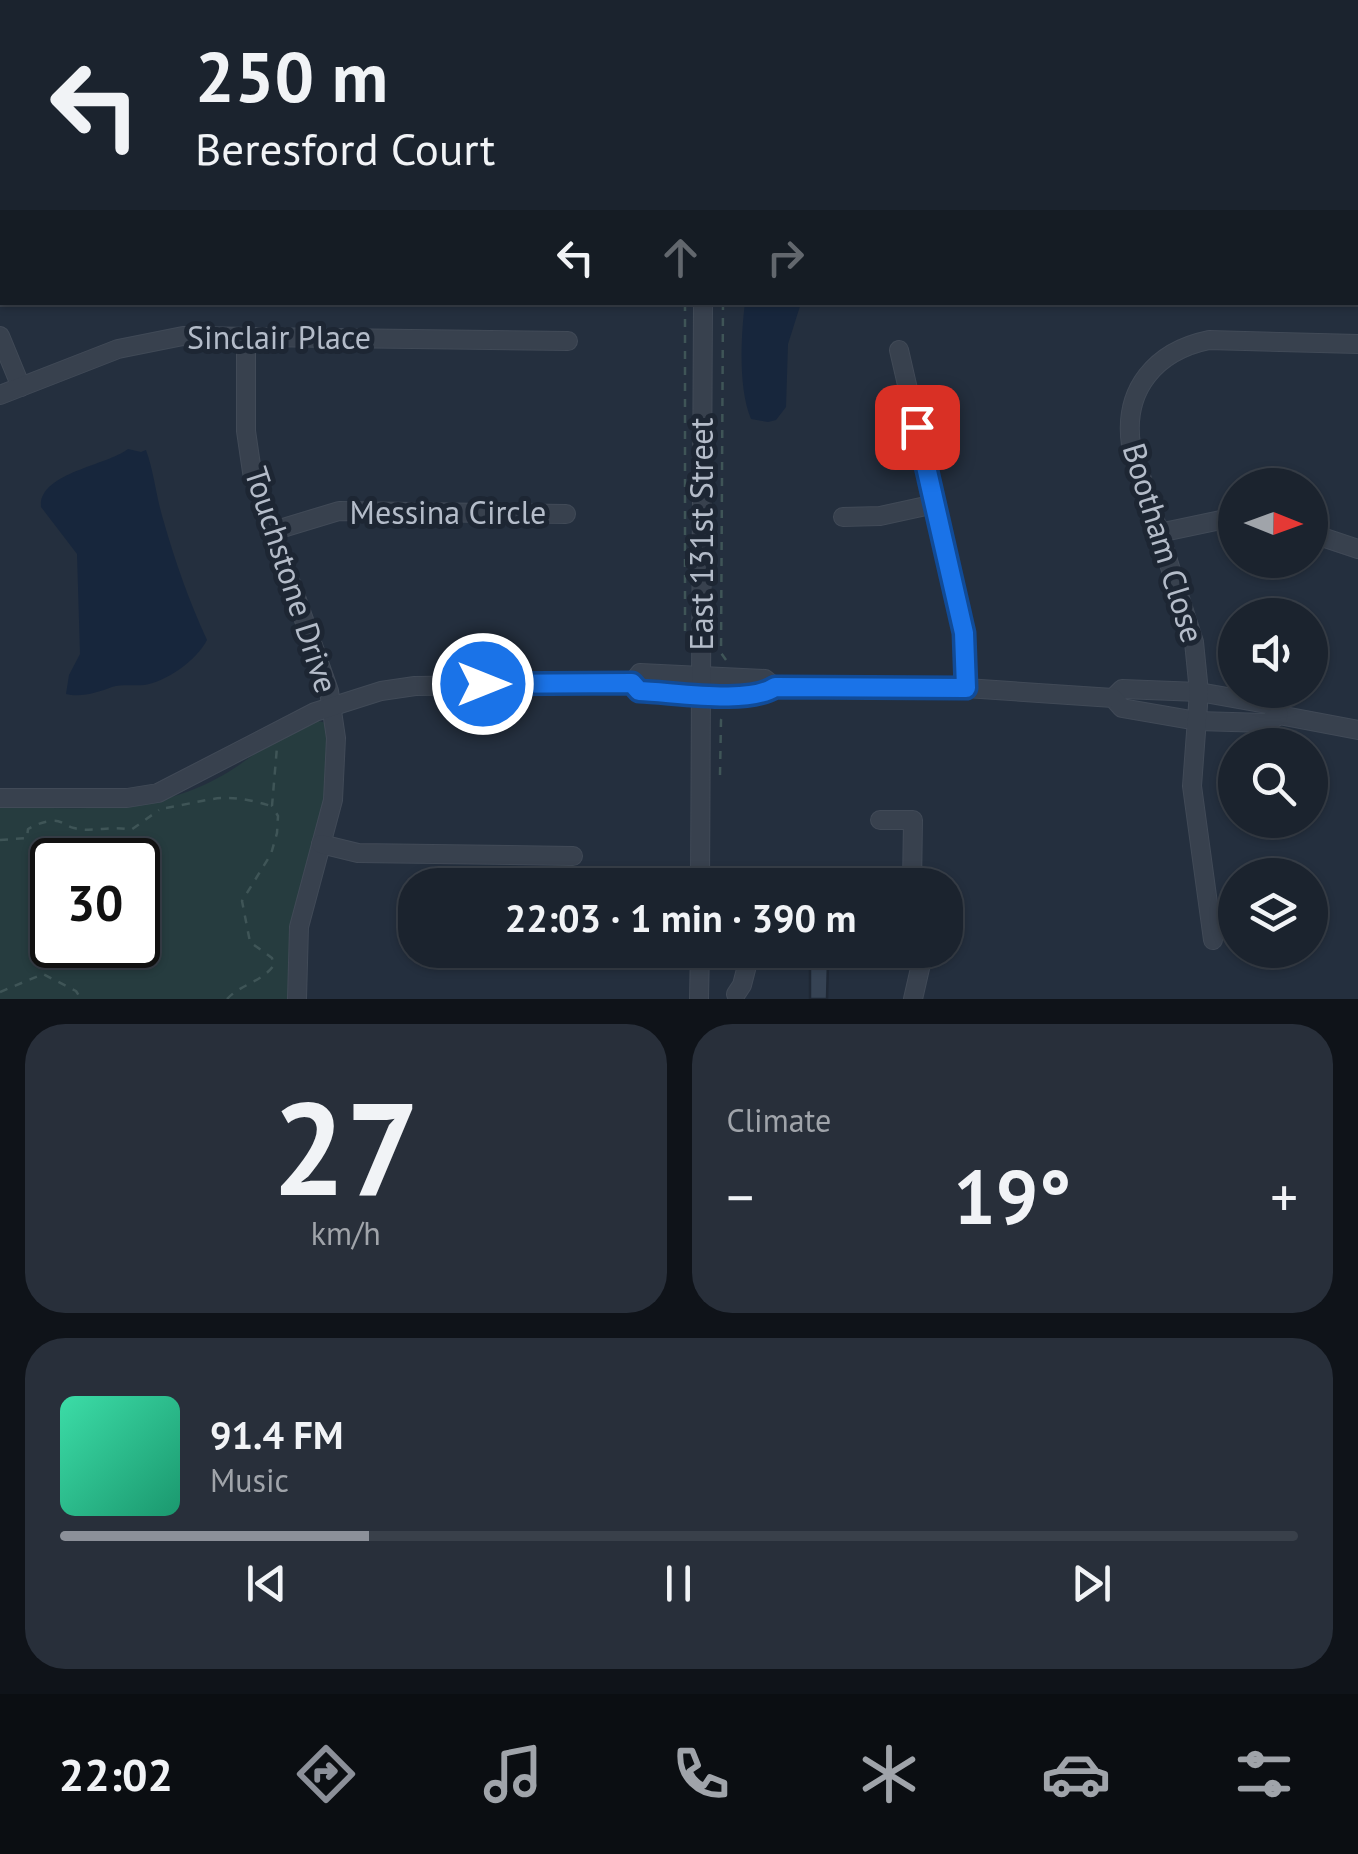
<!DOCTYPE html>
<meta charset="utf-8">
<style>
body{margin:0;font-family:"PT Sans",sans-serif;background:#282f3a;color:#f1f3f6;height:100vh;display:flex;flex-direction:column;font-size:38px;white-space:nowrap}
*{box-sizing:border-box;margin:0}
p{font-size:32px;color:#a0a4aa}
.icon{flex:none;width:55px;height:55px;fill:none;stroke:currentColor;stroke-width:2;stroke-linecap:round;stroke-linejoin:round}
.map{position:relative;height:999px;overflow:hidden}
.details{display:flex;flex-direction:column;gap:25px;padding:25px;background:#0f1319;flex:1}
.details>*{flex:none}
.top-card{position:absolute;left:0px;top:0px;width:1360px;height:305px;box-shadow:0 2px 8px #0004,0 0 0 2px #39404a;background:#1b232e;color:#f1f3f6;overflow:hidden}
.needle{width:65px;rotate:91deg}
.buttons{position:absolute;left:1218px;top:468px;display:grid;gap:20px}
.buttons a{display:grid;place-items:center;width:110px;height:110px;border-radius:50%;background:#1b232e;box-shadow:0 2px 8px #0004,0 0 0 2px #39404a;font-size:50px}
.speed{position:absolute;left:30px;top:838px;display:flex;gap:20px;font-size:50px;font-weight:700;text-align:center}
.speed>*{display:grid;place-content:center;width:130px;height:130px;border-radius:50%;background:#1b232e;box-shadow:0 2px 8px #0004,0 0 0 2px #39404a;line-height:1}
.speed .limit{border:5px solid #111;border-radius:15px;background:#fff;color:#111}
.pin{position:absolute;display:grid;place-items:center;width:85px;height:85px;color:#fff;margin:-42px;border-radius:20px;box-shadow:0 5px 15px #0006}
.me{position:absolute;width:110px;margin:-55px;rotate:90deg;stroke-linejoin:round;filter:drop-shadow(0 0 8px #0008)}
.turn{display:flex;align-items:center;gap:35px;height:210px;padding:0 30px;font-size:45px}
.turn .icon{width:130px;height:130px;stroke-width:2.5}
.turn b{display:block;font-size:70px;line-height:85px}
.lanes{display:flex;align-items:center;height:95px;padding:0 30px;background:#0003;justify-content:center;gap:50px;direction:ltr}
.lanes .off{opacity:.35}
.big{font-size:75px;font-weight:800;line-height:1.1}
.details .tile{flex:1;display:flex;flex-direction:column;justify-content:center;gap:15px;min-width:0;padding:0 35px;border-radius:40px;background:#282f3a}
.details .dial{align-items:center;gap:0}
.dial b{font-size:130px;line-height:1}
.song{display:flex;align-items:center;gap:30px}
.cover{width:120px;height:120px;border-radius:15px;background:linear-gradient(135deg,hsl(160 70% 55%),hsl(160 70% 35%))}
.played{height:10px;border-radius:5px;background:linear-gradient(90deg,#8c9099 25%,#39404a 25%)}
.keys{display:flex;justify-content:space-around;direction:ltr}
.heat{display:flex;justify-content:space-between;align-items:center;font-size:55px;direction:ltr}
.details .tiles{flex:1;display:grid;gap:25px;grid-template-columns:1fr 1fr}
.tile:last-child{grid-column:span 2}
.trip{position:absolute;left:398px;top:868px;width:565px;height:100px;border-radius:40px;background:#1b232e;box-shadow:0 2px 8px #0004,0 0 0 2px #39404a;font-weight:800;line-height:100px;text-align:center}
.menu{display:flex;height:160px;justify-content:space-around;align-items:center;background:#0b0e12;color:#a0a4aa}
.menu .icon{width:70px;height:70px}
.menu .current{color:#8c9099}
.menu b{font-size:45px;color:#f1f3f6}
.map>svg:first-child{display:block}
.green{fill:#263c3f;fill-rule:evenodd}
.water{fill:#17263c}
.building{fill:#364354;stroke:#1f2835;stroke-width:2.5}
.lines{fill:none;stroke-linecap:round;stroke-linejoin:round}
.minor-casing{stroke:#414a57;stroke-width:20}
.path{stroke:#3f5557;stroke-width:2.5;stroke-dasharray:8 8;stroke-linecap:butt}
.minor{stroke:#38414e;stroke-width:18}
.route-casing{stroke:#114b97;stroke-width:25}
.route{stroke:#1a73e8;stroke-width:18}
.labels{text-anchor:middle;stroke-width:10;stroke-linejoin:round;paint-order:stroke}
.street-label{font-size:32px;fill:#b4bcc9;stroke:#1d2633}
</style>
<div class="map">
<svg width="1358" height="999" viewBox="0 0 1358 999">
<rect width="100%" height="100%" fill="#242f3e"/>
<!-- green -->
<g class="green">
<rect x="720" y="0" width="301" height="2"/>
<path d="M315,720L326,723L329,732L324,813L290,999H0V807C72,808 148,815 214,780C248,763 278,731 315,720ZM52,860H138V945H52Z"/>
</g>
<!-- water -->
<g class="water">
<polygon points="4,0 297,0 5,2"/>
<path d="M745,302L801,303L788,344L786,407L776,420L768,422L751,419C738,388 741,336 745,302Z"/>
<path d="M128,449L141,452L146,450C154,472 156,496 163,519C175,561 189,601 207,640C197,660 166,682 144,685C134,686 122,684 112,687C99,692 81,698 66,694L69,675L80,654L77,554L41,507C38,473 106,466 128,449Z"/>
</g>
<!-- building -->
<polygon class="building" points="828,962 827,999 810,999 810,963"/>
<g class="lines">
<defs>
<g id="minor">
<polyline points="392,2 392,0"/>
<polyline points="584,2 584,0"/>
<polyline points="705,2 705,0"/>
<polyline points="1126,2 1126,0"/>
<polyline points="0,149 2,149"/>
<polyline points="0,336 21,387"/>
<polyline points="246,336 246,431 252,472 329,691 336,738 333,800 299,927 297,999"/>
<polyline points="899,350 964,633 966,688"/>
<polyline points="0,395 118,349 183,336 568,341"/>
<polyline points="843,517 880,516 935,504"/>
<polyline points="273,531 339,511 566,514"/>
<polyline points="1159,533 1235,517"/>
<polyline points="1310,533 1358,549"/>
<polyline points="632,683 640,673 765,679 775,687"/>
<polyline points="1113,698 1122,689 1199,692 1272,705 1279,715 1358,730"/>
<path d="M0,798H127L158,793L315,712L381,691L415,686L632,683L639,691C673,692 749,705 775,687L966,688L1113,698L1122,708L1197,721L1267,723L1279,715"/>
<polyline points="880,820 913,820 912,885"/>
<polyline points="321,844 358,853 573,856"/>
<polyline points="700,885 703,302"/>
<path d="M1213,940L1192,786L1199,692L1194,642L1131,445C1123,389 1156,351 1209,340L1358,344"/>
<polyline points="736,994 742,985 751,950"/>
<polyline points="699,999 700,950"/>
<polyline points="913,999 921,964 915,950"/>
</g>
</defs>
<!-- minor casing -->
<use href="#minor" class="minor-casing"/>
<!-- path -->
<g class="path">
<polyline points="685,2 685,0"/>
<polyline points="723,302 721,653 726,660"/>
<polyline points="685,631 685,302"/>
<polyline points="720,775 721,720 725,713"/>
<path d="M166,808C213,800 222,791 271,806"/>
<path d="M0,840L27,838L28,829C35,825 42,822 51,821C61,819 65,826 74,828C92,833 112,825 131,830L159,810"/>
<polyline points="0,992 43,974 76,991 81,999"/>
<path d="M227,999C241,984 262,982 274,965L272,958L250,942L242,901L271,854L277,833L278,816L272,806L277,747"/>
</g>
<!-- minor -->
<use href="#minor" class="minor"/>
</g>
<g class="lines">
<defs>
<path id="route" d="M483,684L632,683L639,691C673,692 748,705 775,687L966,688L964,633L917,427"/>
</defs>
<!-- route casing -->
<use href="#route" class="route-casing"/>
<!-- route -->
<use href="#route" class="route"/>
</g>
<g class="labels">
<!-- street labels -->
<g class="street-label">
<text x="279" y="349">Sinclair Place</text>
<text x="448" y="524">Messina Circle</text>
<text transform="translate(702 534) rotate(-90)" y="11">East 131st Street</text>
<text transform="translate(1163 543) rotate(73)" y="11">Bootham Close</text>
<text transform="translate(291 580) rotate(72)" y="11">Touchstone Drive</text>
</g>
</g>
</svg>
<div class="buttons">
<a><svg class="needle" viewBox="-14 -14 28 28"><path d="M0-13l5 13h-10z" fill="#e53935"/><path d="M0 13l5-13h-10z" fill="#a0a4aa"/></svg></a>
<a><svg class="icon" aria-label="sound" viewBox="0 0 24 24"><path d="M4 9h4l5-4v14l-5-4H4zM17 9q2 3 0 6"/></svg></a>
<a><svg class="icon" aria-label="search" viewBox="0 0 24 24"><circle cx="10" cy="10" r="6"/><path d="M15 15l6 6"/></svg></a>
<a><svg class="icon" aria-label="layers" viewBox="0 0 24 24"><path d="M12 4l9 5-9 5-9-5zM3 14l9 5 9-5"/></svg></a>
</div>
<div class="speed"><div class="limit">30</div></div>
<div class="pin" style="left:917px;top:427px;background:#d93025"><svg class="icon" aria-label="arrive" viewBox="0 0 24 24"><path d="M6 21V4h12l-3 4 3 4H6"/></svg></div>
<svg class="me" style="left:483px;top:684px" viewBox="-20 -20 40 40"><circle r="17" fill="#1a73e8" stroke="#fff" stroke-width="3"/><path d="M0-11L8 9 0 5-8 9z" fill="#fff"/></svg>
<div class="trip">22:03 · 1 min · 390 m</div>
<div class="top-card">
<div class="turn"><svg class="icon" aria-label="left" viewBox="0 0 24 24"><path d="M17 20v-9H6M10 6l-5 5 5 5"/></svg><div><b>250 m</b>Beresford Court</div></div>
<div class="lanes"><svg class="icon" aria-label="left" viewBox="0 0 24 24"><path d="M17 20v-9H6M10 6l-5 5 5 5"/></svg><svg class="icon off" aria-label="ahead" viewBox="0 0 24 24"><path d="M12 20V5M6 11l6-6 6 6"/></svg><svg class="icon off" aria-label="right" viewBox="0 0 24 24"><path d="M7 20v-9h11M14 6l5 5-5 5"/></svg></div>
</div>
</div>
<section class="details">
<div class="tiles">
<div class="tile dial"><b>27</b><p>km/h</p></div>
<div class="tile"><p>Climate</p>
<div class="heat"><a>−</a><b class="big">19°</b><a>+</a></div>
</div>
<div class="tile">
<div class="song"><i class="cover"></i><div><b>91.4 FM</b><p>Music</p></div></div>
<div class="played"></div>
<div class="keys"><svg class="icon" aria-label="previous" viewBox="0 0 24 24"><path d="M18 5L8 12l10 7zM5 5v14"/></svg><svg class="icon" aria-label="pause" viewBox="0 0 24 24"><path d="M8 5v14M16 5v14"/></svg><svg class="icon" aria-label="next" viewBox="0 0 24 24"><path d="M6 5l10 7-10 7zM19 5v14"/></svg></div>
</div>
</div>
</section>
<nav class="menu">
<b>22:02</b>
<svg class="icon current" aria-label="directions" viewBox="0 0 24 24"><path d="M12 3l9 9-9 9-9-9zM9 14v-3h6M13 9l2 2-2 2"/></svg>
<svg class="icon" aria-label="music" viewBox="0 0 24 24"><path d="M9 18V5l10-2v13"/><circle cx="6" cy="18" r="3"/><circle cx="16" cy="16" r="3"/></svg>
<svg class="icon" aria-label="phone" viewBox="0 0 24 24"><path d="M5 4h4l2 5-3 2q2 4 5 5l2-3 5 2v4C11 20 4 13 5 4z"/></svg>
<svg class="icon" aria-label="climate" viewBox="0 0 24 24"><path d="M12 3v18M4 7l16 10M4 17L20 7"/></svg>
<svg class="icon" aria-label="car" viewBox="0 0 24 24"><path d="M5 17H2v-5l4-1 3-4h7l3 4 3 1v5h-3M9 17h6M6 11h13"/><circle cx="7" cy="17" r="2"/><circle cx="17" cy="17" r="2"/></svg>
<svg class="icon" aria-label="filters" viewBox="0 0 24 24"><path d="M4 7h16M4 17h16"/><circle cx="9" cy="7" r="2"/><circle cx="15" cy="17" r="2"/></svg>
</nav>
